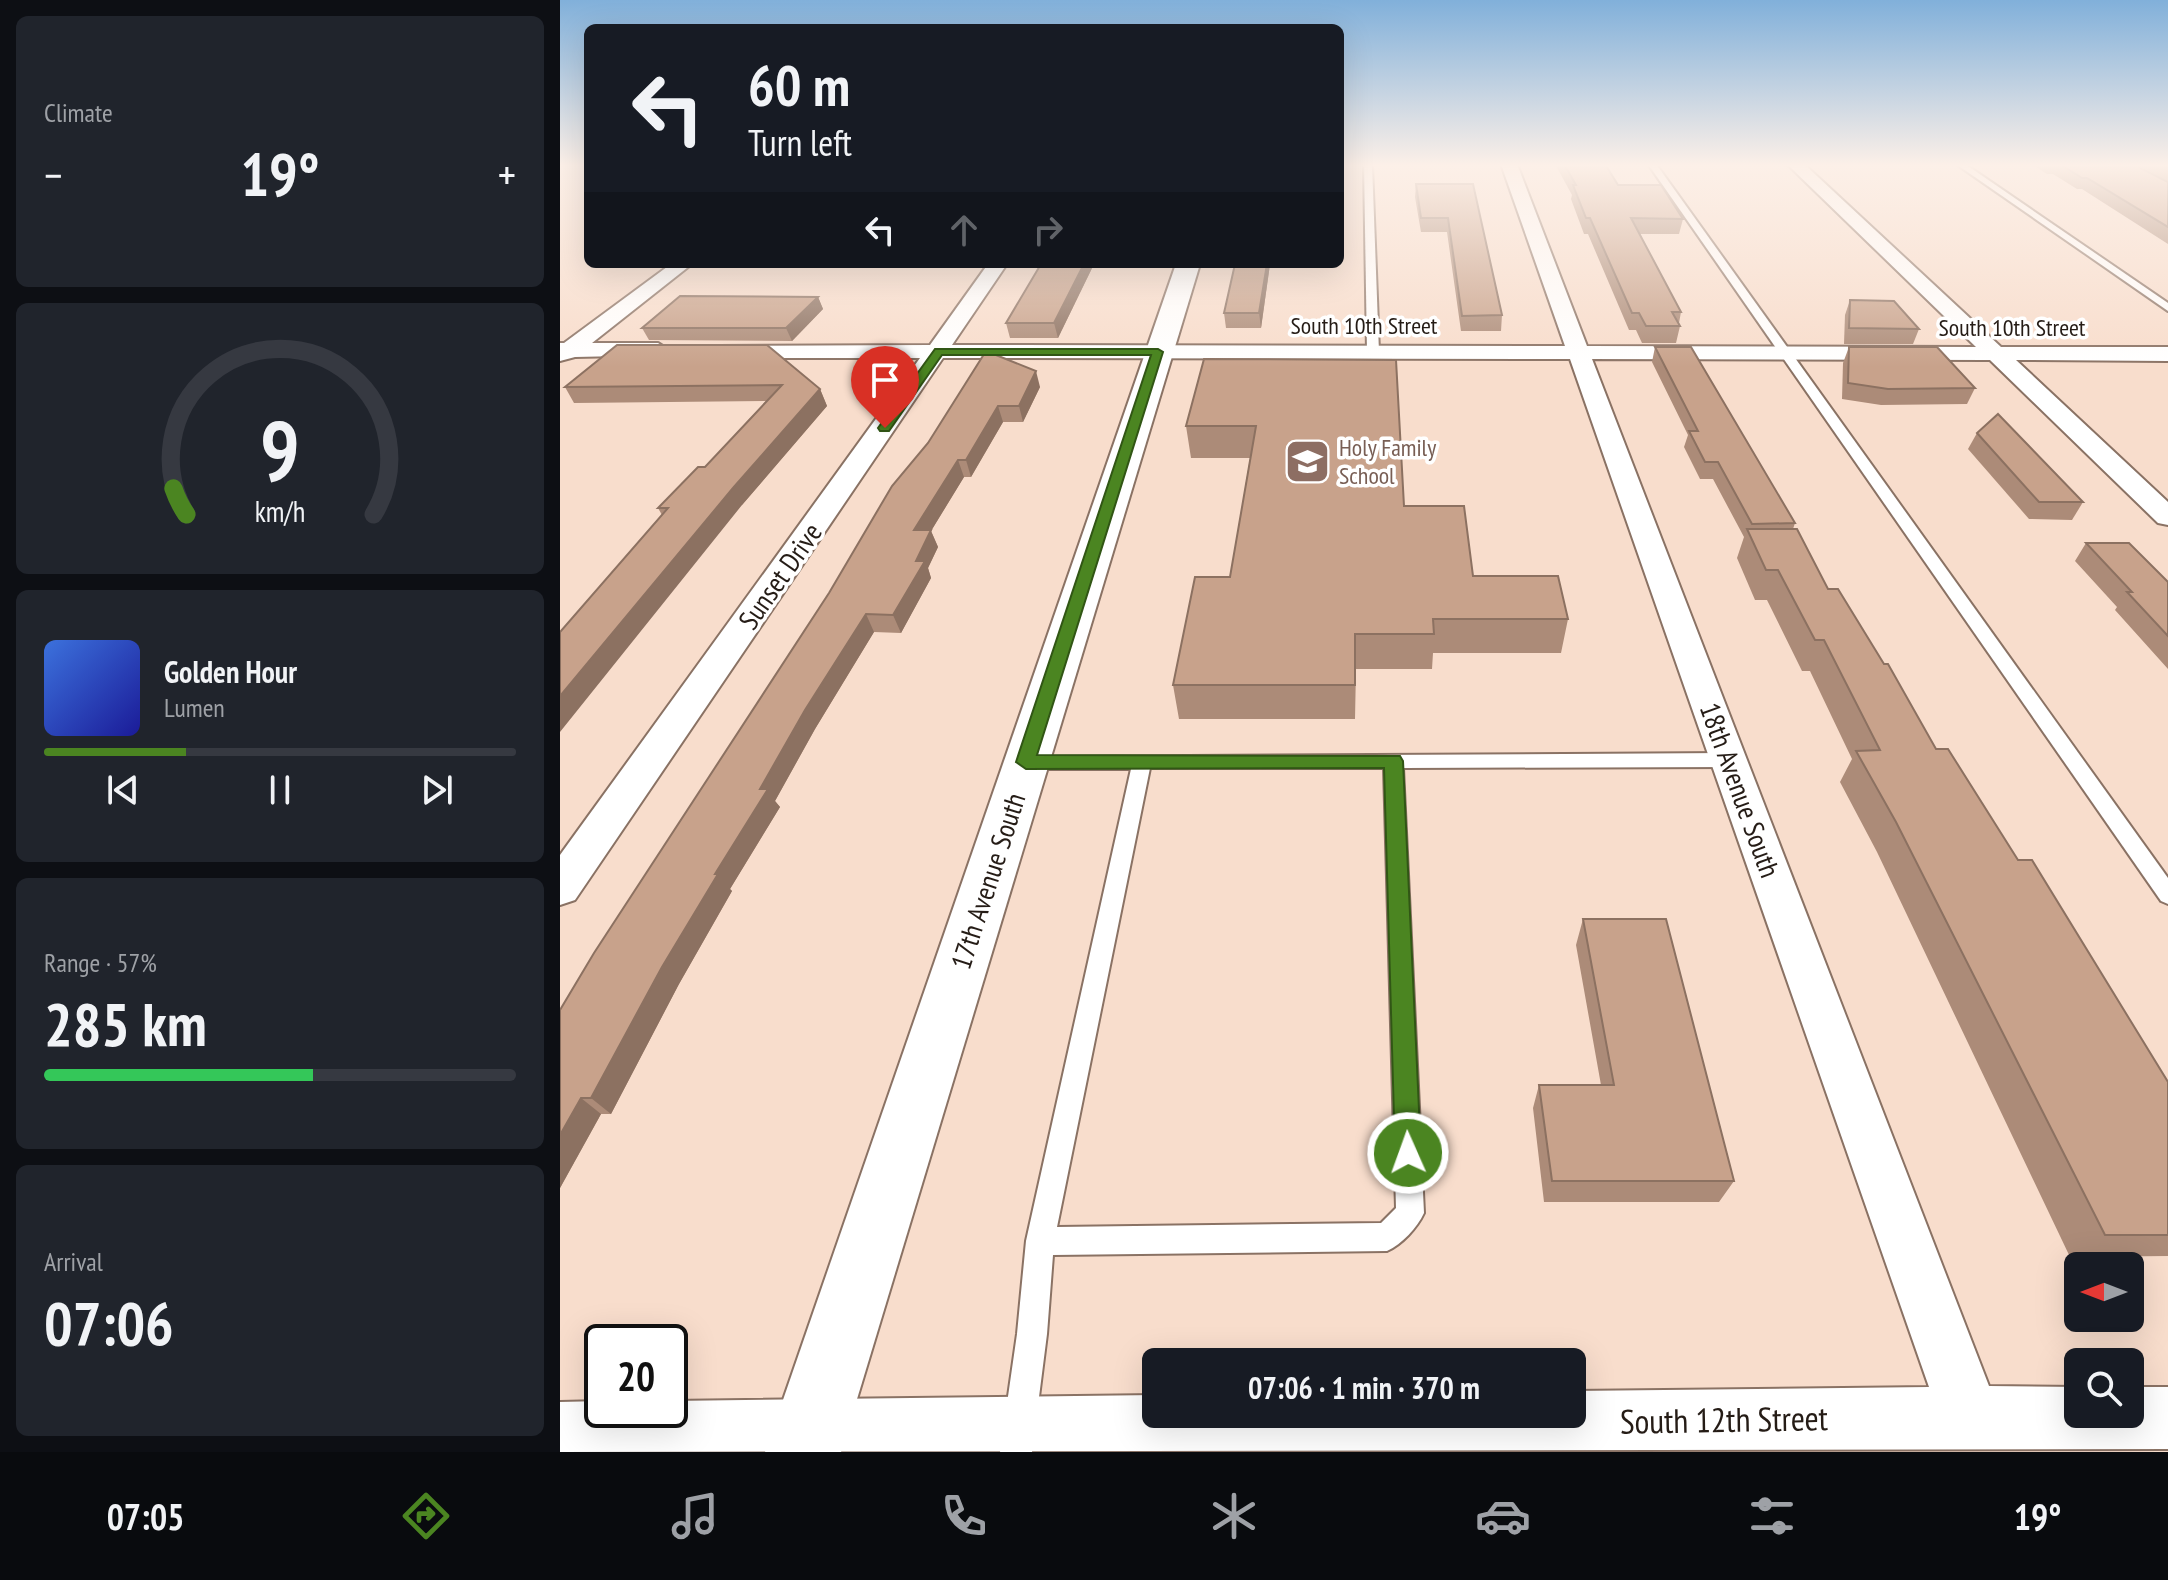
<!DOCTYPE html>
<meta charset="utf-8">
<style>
body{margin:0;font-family:"PT Sans Narrow",sans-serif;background:#20242c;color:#f1f3f6;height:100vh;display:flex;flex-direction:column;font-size:30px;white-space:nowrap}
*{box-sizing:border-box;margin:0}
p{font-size:26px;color:#9ea1a6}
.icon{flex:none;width:44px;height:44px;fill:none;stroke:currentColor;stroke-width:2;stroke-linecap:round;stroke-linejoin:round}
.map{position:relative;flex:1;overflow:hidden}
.side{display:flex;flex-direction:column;gap:16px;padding:16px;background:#0d0f14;width:560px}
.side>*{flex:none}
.banner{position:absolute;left:24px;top:24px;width:760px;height:244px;border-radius:12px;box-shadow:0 8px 32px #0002;background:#171b24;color:#f1f3f6;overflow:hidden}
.needle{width:52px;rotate:270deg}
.controls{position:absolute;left:1504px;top:1252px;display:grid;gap:16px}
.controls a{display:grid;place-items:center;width:80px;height:80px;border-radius:12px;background:#171b24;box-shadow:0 8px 32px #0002;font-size:40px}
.speed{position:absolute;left:24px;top:1324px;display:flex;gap:16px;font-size:40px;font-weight:700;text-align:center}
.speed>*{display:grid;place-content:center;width:104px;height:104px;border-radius:50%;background:#171b24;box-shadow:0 8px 32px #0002;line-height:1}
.speed .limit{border:4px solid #111;border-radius:12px;background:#fff;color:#111}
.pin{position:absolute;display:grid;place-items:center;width:68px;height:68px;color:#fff;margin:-82px -34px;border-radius:50% 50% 50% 0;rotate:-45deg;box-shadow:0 0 8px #0007}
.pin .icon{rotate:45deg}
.me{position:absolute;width:88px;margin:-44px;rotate:358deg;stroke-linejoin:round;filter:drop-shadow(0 0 6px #0008)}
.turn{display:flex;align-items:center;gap:28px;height:168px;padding:0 32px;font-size:36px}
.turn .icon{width:104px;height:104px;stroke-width:2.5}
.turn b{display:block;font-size:56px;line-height:68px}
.lanes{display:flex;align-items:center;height:76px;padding:0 32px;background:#0003;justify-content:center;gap:40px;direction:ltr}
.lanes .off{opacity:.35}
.big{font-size:60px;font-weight:700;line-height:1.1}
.side .widget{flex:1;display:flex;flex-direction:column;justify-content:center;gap:12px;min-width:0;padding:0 28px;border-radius:12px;background:#20242c}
.side .dial{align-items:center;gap:0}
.dial svg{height:208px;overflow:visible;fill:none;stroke:#363941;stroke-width:7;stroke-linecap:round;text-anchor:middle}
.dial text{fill:#f1f3f6;stroke:none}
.song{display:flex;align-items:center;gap:24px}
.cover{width:96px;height:96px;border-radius:12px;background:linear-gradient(135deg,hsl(220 70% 55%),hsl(240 70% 35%))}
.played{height:8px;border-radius:4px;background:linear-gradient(90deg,#4b8521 30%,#363941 30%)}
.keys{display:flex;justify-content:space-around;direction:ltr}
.heat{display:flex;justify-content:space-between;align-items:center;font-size:44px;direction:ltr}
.charge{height:12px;border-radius:6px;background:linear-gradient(90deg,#34c759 57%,#363941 0)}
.trip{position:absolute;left:582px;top:1348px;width:444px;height:80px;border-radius:12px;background:#171b24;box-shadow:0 8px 32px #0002;font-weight:700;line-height:80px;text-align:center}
.tab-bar{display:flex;height:128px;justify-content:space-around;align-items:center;background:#090b0e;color:#9ea1a6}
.tab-bar .icon{width:56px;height:56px}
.tab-bar .current{color:#4b8521}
.tab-bar b{font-size:36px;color:#f1f3f6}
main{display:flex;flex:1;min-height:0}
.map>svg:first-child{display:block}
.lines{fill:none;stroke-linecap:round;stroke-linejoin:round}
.service-casing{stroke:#8a7264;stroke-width:4}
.minor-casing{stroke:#8a7264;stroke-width:4}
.tertiary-casing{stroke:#8a7264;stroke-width:4}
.service{fill:#fff;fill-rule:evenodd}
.minor{fill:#fff;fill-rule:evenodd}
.tertiary{fill:#fff;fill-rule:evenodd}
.wall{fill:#ac8b78}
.shaded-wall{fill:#8c7161}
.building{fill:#c8a28b;stroke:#8c7161;stroke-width:2}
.route{fill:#4b8521;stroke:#315615;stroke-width:2}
.labels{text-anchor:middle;stroke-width:7;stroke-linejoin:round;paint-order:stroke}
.far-street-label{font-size:24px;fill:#251c16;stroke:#fff}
.far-education-label{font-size:24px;fill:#785e54;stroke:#fff;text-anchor:start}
.street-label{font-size:28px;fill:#251c16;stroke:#fff}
.near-street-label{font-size:34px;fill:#251c16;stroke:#fff}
</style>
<main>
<section class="side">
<div class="widget"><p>Climate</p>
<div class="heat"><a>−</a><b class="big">19°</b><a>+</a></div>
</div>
<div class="widget dial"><svg viewBox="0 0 100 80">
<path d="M14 69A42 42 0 1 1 86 69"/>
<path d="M14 69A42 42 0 0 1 9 59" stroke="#4b8521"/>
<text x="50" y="56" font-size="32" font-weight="700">9</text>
<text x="50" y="72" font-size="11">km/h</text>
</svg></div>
<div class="widget">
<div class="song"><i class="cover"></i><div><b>Golden Hour</b><p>Lumen</p></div></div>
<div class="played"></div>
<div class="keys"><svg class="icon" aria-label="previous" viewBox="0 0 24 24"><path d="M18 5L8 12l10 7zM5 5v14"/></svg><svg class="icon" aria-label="pause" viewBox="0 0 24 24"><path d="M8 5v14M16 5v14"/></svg><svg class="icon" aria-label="next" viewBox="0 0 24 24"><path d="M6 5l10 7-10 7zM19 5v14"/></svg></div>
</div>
<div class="widget"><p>Range · 57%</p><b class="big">285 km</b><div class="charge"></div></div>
<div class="widget"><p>Arrival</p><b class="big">07:06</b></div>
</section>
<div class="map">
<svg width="1608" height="1452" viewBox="0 0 1608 1452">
<rect width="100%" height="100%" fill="#f8ddcc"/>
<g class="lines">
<defs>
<g id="service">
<polygon points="804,164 812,164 819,352 813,355 807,352"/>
<polygon points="1088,164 1096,164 1608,878 1608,904 1601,901"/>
<polygon points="1396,164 1405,164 1608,303 1608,311"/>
<path d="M1168,753L1175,755L1177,760L1175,765L1168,767L843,768L864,1213C857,1228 842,1244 827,1251L493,1255L487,1334L472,1452H440L457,1334L466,1241L571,769H466L459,767L457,762L459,757ZM590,768H824L836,1208L821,1223L497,1227Z"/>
</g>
<g id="minor">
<polygon points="941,164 957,164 1027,346 1416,347 1227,164 1244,164 1441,347 1608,347 1608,361 1456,360 1608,502 1608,525 1598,523 1430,360 1032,359 1429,1386 1518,1387 1518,1414 1570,1414 1570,1387 1608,1387 1608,1449 0,1452 0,1402 42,1401 42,1410 110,1410 110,1401 596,1395 596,1414 1012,1414 1012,1391 1369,1387 1010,359 383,358 15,900 0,905 0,855 360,358 166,358 155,351 158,346 370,345 428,264 447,264 392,345 1005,346"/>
<polygon points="111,264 132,264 32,343 98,343 109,350 106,355 15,357 0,361 0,343 4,343"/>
</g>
<polygon id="tertiary" points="616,264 640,264 281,1452 205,1452"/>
</defs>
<!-- service casing -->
<use href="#service" class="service-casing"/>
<!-- minor casing -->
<use href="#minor" class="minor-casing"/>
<!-- tertiary casing -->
<use href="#tertiary" class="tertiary-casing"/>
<!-- service -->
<use href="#service" class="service"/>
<!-- minor -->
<use href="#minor" class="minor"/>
<!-- tertiary -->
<use href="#tertiary" class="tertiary"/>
</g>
<!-- wall -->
<g class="wall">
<polygon points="995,164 1045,164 1058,185 1123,219 1119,234 1080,234 1121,312 1119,323 1120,326 1116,343 1082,343 1076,330 1069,330 1028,234 1024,234 1011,199 1012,195"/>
<polygon points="1472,164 1573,164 1608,182 1608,244 1522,189 1517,189 1493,174 1487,174"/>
<polygon points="1576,164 1608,164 1608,182"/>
<polygon points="856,184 913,184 942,315 941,331 901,331 887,232 861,232 855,197"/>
<polygon points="534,264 498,338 450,338 446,323"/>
<polygon points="710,264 701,328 666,328 664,313"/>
<polygon points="258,297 263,309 232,341 89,340 82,328"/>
<polygon points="1290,300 1359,329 1353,344 1284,344 1285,315"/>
<polygon points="57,345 260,389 267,406 182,505 102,515 98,508 145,467 206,401 14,403 5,387"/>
<polygon points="1095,347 1235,523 1233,529 1268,589 1376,749 1458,860 1608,1082 1608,1256 1510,1257 1317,852 1280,782 1292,759 1250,671 1242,671 1207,600 1195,600 1177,558 1184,537 1153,479 1140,479 1124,447 1128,435 1092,362"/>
<polygon points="1289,347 1415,388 1407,404 1321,405 1282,399 1283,363"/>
<polygon points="426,351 480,387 463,422 443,422 411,477 404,477 371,531 378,547 368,568 371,578 341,633 314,632 255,729 215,801 220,807 170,889 172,891 119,984 51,1114 41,1114 0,1188 0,1010 368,443"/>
<polygon points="644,359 844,506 913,576 1008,619 1001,653 873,653 872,669 796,669 795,719 619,719 613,685 670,577 690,458 631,458 626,426"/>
<polygon points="1417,433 1523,502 1512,520 1469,519 1408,449"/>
<polygon points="1526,543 1608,582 1608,669 1555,610 1557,607 1515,561"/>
<polygon points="1023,919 1174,1181 1159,1202 984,1202 973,1108 979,1085 1041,1085 1016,945"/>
</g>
<!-- shaded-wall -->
<g class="shaded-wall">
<polygon points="524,264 534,264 498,338 494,323"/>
<polygon points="707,264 710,264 701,328 699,313"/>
<polygon points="258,297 263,309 232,341 226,328"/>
<polygon points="476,371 480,387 463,422 459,406"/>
<polygon points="260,389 267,406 182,505 0,732 0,696 173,488"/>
<polygon points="438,406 443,422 411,477 406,460"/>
<polygon points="398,460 404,477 371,531 378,547 368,568 371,578 341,633 333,615 356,561 354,530"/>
<polygon points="306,614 314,632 255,729 215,801 220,807 170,889 172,891 119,984 51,1114 31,1098 200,789 245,710"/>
<polygon points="21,1098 41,1114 0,1188 0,1135"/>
</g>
<!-- building -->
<g class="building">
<polygon points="1004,164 1045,164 1058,185 1101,185 1123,219 1071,218 1121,312 1112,312 1120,326 1086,326 1079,313 1072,313 1030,218 1026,218 1013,185 1016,185"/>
<polygon points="1500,164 1573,164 1608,182 1608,227 1527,178 1522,178"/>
<polygon points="856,184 913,184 942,315 902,316 888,218 861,218"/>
<polygon points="481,264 524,264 494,323 446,323"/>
<polygon points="675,264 707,264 699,313 664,313"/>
<polygon points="120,296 258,297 226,328 82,328"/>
<polygon points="1290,300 1334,301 1359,329 1289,328"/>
<polygon points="57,345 207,345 260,389 173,488 0,696 0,632 108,508 98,508 138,467 145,467 222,385 5,387"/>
<polygon points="1095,347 1131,347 1235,523 1192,524 1158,462 1145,462 1129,431 1138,431"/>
<polygon points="1289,347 1377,347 1415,388 1328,389 1288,383"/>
<polygon points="426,351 476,371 459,406 438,406 406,460 398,460 354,530 371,530 356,561 365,561 333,615 306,614 245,710 200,789 208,789 155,874 158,874 102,967 31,1098 21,1098 0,1135 0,1010 34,953 269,593 332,486 368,443"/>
<polygon points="644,359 836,360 844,506 904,506 913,576 998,576 1008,619 873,619 874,634 795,634 795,685 613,685 635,577 670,577 696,426 626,426"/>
<polygon points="1438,414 1523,502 1479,502 1417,433"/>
<polygon points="1187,529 1237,529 1268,589 1278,589 1324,664 1328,664 1376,749 1388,749 1458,860 1472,860 1608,1082 1608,1235 1545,1235 1336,822 1296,751 1320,750 1264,640 1255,640 1218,570 1206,570"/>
<polygon points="1526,543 1569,543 1608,582 1608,636 1567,592 1572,592"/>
<polygon points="1023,919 1106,919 1174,1181 992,1181 979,1085 1054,1085"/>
</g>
<!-- sky -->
<linearGradient id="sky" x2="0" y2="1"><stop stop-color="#81b0da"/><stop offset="0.45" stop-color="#fcf0e8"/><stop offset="1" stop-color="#fcf0e8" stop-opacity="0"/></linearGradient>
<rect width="1608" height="367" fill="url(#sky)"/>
<!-- route -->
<polygon class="route" points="375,349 598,349 603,352 477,755 840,756 843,761 861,1153 857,1162 848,1166 839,1162 835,1153 824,768 466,769 456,762 591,355 382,355 329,431 320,431 318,428"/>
<!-- icons -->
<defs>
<symbol id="school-square" viewBox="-11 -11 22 22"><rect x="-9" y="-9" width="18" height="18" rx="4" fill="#8d6e63" stroke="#fff"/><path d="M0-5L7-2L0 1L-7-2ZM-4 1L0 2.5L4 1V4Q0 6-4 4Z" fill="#fff"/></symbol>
</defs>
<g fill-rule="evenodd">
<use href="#school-square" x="722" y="436" width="51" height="51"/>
</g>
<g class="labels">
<!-- far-street labels -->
<g class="far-street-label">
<text x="804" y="334">South 10th Street</text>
<text x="1452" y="336">South 10th Street</text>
</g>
<!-- far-education labels -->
<g class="far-education-label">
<text x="779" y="456">Holy Family<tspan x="779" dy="28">School</tspan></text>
</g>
<!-- street labels -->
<g class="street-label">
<text transform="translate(220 576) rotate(-55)" y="10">Sunset Drive</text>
<text transform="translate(1180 790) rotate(70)" y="10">18th Avenue South</text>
<text transform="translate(428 881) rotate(-72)" y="10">17th Avenue South</text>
</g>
<!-- near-street labels -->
<g class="near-street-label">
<text transform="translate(1164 1420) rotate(-1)" y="12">South 12th Street</text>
</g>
</g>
</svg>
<div class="controls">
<a><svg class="needle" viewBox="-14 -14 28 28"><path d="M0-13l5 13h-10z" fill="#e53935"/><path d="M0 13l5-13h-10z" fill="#9ea1a6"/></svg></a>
<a><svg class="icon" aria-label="search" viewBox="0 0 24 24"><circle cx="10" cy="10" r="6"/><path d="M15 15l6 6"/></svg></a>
</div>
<div class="speed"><div class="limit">20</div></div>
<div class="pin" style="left:325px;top:428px;background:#d93025"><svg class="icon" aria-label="arrive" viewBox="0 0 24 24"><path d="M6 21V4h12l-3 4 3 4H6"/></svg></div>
<svg class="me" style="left:848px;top:1153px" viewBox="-20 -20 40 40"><circle r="17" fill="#4b8521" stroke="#fff" stroke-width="3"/><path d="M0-11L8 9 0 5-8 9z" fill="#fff"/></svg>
<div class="trip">07:06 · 1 min · 370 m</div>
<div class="banner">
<div class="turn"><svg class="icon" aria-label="left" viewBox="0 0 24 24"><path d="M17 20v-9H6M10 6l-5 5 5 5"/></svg><div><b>60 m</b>Turn left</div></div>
<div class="lanes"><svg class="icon" aria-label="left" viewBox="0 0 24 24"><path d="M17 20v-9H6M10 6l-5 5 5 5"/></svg><svg class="icon off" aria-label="ahead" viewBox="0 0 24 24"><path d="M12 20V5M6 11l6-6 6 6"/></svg><svg class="icon off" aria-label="right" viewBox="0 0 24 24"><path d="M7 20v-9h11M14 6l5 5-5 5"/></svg></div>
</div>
</div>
</main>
<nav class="tab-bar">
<b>07:05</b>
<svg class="icon current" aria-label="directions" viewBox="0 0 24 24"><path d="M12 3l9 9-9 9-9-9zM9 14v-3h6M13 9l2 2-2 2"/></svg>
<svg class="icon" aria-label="music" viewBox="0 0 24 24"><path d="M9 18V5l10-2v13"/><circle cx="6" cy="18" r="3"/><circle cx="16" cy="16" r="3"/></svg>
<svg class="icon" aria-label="phone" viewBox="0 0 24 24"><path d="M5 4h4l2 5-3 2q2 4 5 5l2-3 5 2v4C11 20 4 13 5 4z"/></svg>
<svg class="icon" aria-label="climate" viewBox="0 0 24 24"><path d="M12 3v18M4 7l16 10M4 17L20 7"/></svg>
<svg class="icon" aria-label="car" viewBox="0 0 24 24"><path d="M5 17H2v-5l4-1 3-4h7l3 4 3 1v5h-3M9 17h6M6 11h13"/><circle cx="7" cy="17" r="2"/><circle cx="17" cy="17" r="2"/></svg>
<svg class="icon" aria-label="filters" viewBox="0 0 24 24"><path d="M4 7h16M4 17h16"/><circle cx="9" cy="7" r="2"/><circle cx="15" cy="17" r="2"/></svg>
<b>19°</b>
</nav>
